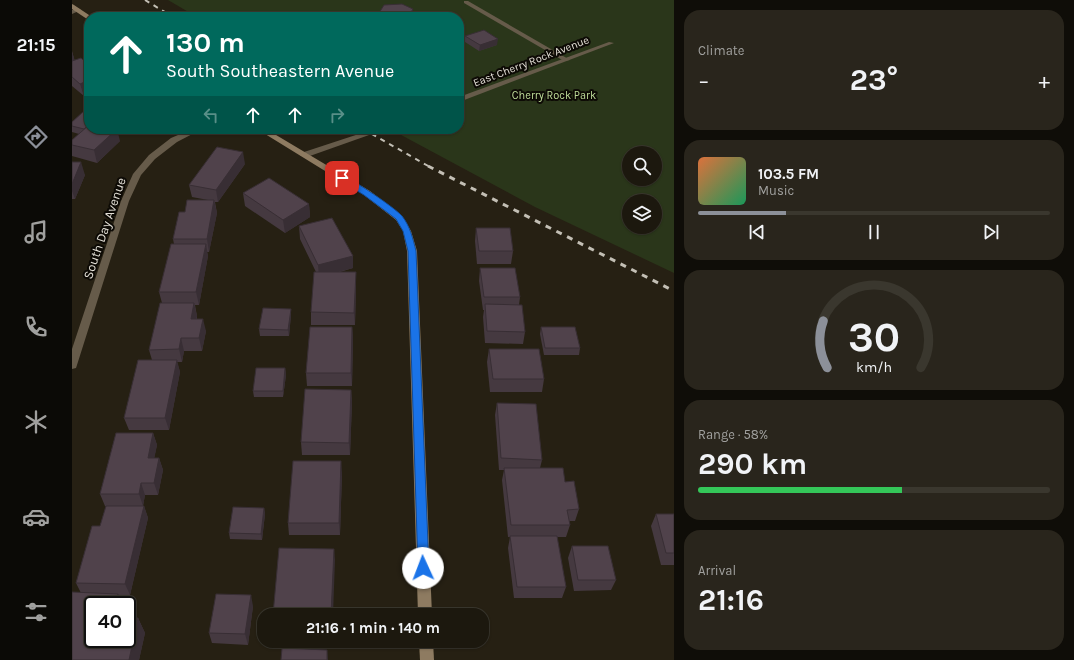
<!DOCTYPE html>
<meta charset="utf-8">
<style>
body{margin:0;font-family:Karla,sans-serif;background:#29251c;color:#f1f3f6;height:100vh;display:flex;flex-direction:column;font-size:15px;white-space:nowrap}
*{box-sizing:border-box;margin:0}
p{font-size:13px;color:#a0a09e}
.icon{flex:none;width:22px;height:22px;fill:none;stroke:currentColor;stroke-width:2;stroke-linecap:round;stroke-linejoin:round}
.map{position:relative;flex:1;overflow:hidden}
.sheet{display:flex;flex-direction:column;gap:10px;padding:10px;background:#0f0d08;width:400px}
.sheet>*{flex:none}
.banner{position:absolute;left:12px;top:12px;width:380px;height:122px;border-radius:16px;box-shadow:0 1px 3px #0004,0 0 0 1px #3a372e;background:#00695c;color:#fff;overflow:hidden}
.tools{position:absolute;left:550px;top:146px;display:grid;gap:8px}
.tools a{display:grid;place-items:center;width:40px;height:40px;border-radius:50%;background:#1c180e;box-shadow:0 1px 3px #0004,0 0 0 1px #3a372e;font-size:20px}
.speed{position:absolute;left:12px;top:596px;display:flex;gap:8px;font-size:20px;font-weight:700;text-align:center}
.speed>*{display:grid;place-content:center;width:52px;height:52px;border-radius:50%;background:#1c180e;box-shadow:0 1px 3px #0004,0 0 0 1px #3a372e;line-height:1}
.speed .limit{border:2px solid #111;border-radius:6px;background:#fff;color:#111}
.pin{position:absolute;display:grid;place-items:center;width:34px;height:34px;color:#fff;margin:-17px;border-radius:8px;box-shadow:0 2px 6px #0006}
.me{position:absolute;width:44px;margin:-22px;rotate:358deg;stroke-linejoin:round;filter:drop-shadow(0 0 3px #0008)}
.turn{display:flex;align-items:center;gap:14px;height:84px;padding:0 16px;font-size:18px}
.turn .icon{width:52px;height:52px;stroke-width:2.5}
.turn b{display:block;font-size:28px;line-height:34px}
.lanes{display:flex;align-items:center;height:38px;padding:0 16px;background:#0003;justify-content:center;gap:20px;direction:ltr}
.lanes .off{opacity:.35}
.big{font-size:30px;font-weight:700;line-height:1.1}
.sheet .card{flex:1;display:flex;flex-direction:column;justify-content:center;gap:6px;min-width:0;padding:0 14px;border-radius:16px;background:#29251c}
.sheet .dial{align-items:center;gap:0}
.dial svg{height:104px;overflow:visible;fill:none;stroke:#3a372e;stroke-width:7;stroke-linecap:round;text-anchor:middle}
.dial text{fill:#f1f3f6;stroke:none}
.song{display:flex;align-items:center;gap:12px}
.cover{width:48px;height:48px;border-radius:6px;background:linear-gradient(135deg,hsl(20 70% 55%),hsl(150 70% 35%))}
.played{height:4px;border-radius:2px;background:linear-gradient(90deg,#8c9099 25%,#3a372e 25%)}
.keys{display:flex;justify-content:space-around;direction:ltr}
.heat{display:flex;justify-content:space-between;align-items:center;font-size:22px;direction:ltr}
.charge{height:6px;border-radius:3px;background:linear-gradient(90deg,#34c759 58%,#3a372e 0)}
.trip{position:absolute;left:185px;top:608px;width:232px;height:40px;border-radius:16px;background:#1c180e;box-shadow:0 1px 3px #0004,0 0 0 1px #3a372e;font-weight:700;line-height:40px;text-align:center}
main{display:flex;flex:1;min-height:0}
.tabs{display:flex;flex-direction:column;width:72px;justify-content:space-around;align-items:center;background:#0b0a06;color:#a0a09e}
.tabs .icon{width:28px;height:28px}
.tabs .active{color:#8c9099}
.tabs b{font-size:18px;color:#f1f3f6}
.map>svg:first-child{display:block}
.green{fill:#2a361a;fill-rule:evenodd}
.lines{fill:none;stroke-linecap:round;stroke-linejoin:round}
.lane{fill:#665b4a;fill-rule:evenodd}
.street{fill:#665b4a;fill-rule:evenodd}
.secondary{fill:#8e7b61;fill-rule:evenodd}
.rail-far1{stroke:#c3bfb5;stroke-width:2;stroke-dasharray:5 5;stroke-linecap:butt}
.rail{stroke:#c3bfb5;stroke-width:3;stroke-dasharray:6 6;stroke-linecap:butt}
.wall{fill:#453940}
.shaded-wall{fill:#382e34}
.building{fill:#50424b;stroke:#382e34}
.route{fill:#1a73e8;stroke:#114b97}
.labels{text-anchor:middle;stroke-width:4;stroke-linejoin:round;paint-order:stroke}
.far-street-label{font-size:11px;fill:#e3dfd6;stroke:#0d0a05}
.far-park-label{font-size:11px;fill:#bedb98;stroke:#0d0a05}
.street-label{font-size:13px;fill:#e3dfd6;stroke:#0d0a05}
</style>
<main>
<nav class="tabs">
<b>21:15</b>
<svg class="icon active" aria-label="directions" viewBox="0 0 24 24"><path d="M12 3l9 9-9 9-9-9zM9 14v-3h6M13 9l2 2-2 2"/></svg>
<svg class="icon" aria-label="music" viewBox="0 0 24 24"><path d="M9 18V5l10-2v13"/><circle cx="6" cy="18" r="3"/><circle cx="16" cy="16" r="3"/></svg>
<svg class="icon" aria-label="phone" viewBox="0 0 24 24"><path d="M5 4h4l2 5-3 2q2 4 5 5l2-3 5 2v4C11 20 4 13 5 4z"/></svg>
<svg class="icon" aria-label="climate" viewBox="0 0 24 24"><path d="M12 3v18M4 7l16 10M4 17L20 7"/></svg>
<svg class="icon" aria-label="car" viewBox="0 0 24 24"><path d="M5 17H2v-5l4-1 3-4h7l3 4 3 1v5h-3M9 17h6M6 11h13"/><circle cx="7" cy="17" r="2"/><circle cx="17" cy="17" r="2"/></svg>
<svg class="icon" aria-label="filters" viewBox="0 0 24 24"><path d="M4 7h16M4 17h16"/><circle cx="9" cy="7" r="2"/><circle cx="15" cy="17" r="2"/></svg>
</nav>
<div class="map">
<svg width="602" height="660" viewBox="0 0 602 660">
<rect width="100%" height="100%" fill="#262013"/>
<!-- green -->
<path class="green" d="M96,0H602V273L463,207L318,129H387V17H125ZM557,153H583V179H557ZM557,201H583V227H557Z"/>
<g class="lines">
<!-- lane -->
<polygon class="lane" points="392,1 396,1 498,60 492,61 392,3"/>
<!-- street -->
<g class="street">
<polygon points="6,8 9,10 0,14 0,10"/>
<polygon points="537,42 542,43 387,102 387,97"/>
<polygon points="120,129 130,129 105,142 83,159 69,175 57,201 5,365 4,368 0,369 0,349 49,201 61,174 77,155 99,138"/>
<polygon points="302,129 314,129 235,157 232,157 228,155 229,153"/>
</g>
<!-- secondary -->
<g class="secondary">
<polygon points="0,4 2,5 20,17 17,17 17,20 15,19 0,9"/>
<polygon points="185,129 194,129 298,191 330,216 339,231 345,251 360,615 346,615 335,251 331,231 324,220 292,195"/>
<polygon points="347,641 361,641 362,660 348,660"/>
</g>
<!-- rail-far1 -->
<g class="rail-far1">
<polyline points="73,0 101,17"/>
<polyline points="291,129 358,167"/>
</g>
<!-- rail -->
<polyline class="rail" points="356,166 602,291"/>
</g>
<!-- wall -->
<g class="wall">
<polygon points="307,13 341,15 340,17 307,17"/>
<polygon points="393,36 425,45 407,51 393,42"/>
<polygon points="0,51 12,96 0,86"/>
<polygon points="0,122 17,129 48,141 25,163 0,156 0,140 7,134 0,132"/>
<polygon points="0,162 13,175 3,199 0,199"/>
<polygon points="173,164 146,202 143,202 145,213 137,252 135,252 136,256 127,305 123,305 125,316 125,319 134,331 130,351 112,351 110,362 105,362 108,372 97,430 57,430 52,418 80,360 77,350 90,303 87,292 102,244 101,239 113,212 136,200 120,197 117,185"/>
<polygon points="171,193 237,204 238,217 213,233 173,206"/>
<polygon points="227,226 281,256 281,268 268,272 284,285 283,325 239,325 239,312 244,272 228,239"/>
<polygon points="404,228 441,251 439,264 405,264 403,241"/>
<polygon points="408,268 448,297 447,305 453,332 451,344 413,343 411,317 412,310 411,310 407,281"/>
<polygon points="219,309 219,315 217,336 188,336 187,329"/>
<polygon points="280,327 281,339 280,386 235,386 234,373"/>
<polygon points="469,327 508,348 507,355 472,355 468,334"/>
<polygon points="417,349 472,379 470,392 418,392 415,362"/>
<polygon points="213,368 214,375 211,397 182,397 181,391"/>
<polygon points="279,390 280,402 278,455 230,455 229,442"/>
<polygon points="425,403 470,460 468,468 493,482 507,509 503,521 497,521 498,525 494,537 485,537 494,587 490,598 442,598 436,548 438,537 436,537 430,480 432,470 427,470 423,415"/>
<polygon points="44,433 81,433 85,445 82,458 87,458 91,470 86,495 73,495 71,506 54,506 72,506 76,518 58,595 46,595 51,605 21,605 21,639 55,639 55,618 66,618 73,633 67,660 0,660 0,592 9,593 4,583 20,526 28,526 34,506 33,506 28,494"/>
<polygon points="270,473 268,535 217,535 216,523"/>
<polygon points="192,508 193,514 190,540 158,539 157,533"/>
<polygon points="584,514 602,514 602,565 589,565 579,526"/>
<polygon points="500,546 544,580 539,590 502,591 496,558"/>
<polygon points="181,606 176,645 140,643 137,633"/>
</g>
<!-- shaded-wall -->
<g class="shaded-wall">
<polygon points="341,9 341,15 340,17 336,17"/>
<polygon points="426,39 425,45 407,51 408,45"/>
<polygon points="0,52 4,64 0,65"/>
<polygon points="17,80 17,93 12,96 8,84"/>
<polygon points="45,129 48,141 25,163 22,150"/>
<polygon points="171,152 173,164 146,202 144,190"/>
<polygon points="9,162 13,175 3,199 0,191 0,184"/>
<polygon points="142,200 145,213 137,252 135,239"/>
<polygon points="237,204 238,217 213,233 211,220"/>
<polygon points="134,244 136,256 127,305 124,292"/>
<polygon points="281,256 281,268 247,277 246,265"/>
<polygon points="284,272 284,285 283,325 282,313"/>
<polygon points="122,303 125,316 122,331 119,319"/>
<polygon points="219,309 219,315 217,336 216,330"/>
<polygon points="131,319 134,331 130,351 127,338"/>
<polygon points="280,327 281,339 280,386 279,373"/>
<polygon points="109,338 112,351 110,362 107,349"/>
<polygon points="105,360 108,372 97,430 93,418"/>
<polygon points="213,368 214,375 211,397 211,391"/>
<polygon points="279,390 280,402 278,455 277,443"/>
<polygon points="81,433 85,445 80,470 76,458"/>
<polygon points="87,458 91,470 86,495 82,483"/>
<polygon points="269,461 270,473 268,535 267,523"/>
<polygon points="69,483 73,495 71,506 67,494"/>
<polygon points="72,506 76,518 58,595 53,584"/>
<polygon points="192,508 193,514 190,540 189,534"/>
<polygon points="262,549 263,560 261,615 259,615"/>
<polygon points="46,594 51,605 43,605"/>
<polygon points="179,595 181,606 176,645 173,634"/>
<polygon points="66,618 73,633 67,660 57,660"/>
<polygon points="255,650 256,660 255,660"/>
</g>
<!-- building -->
<g class="building">
<polygon points="330,4 341,9 336,17 315,17 307,13 312,5"/>
<polygon points="412,30 426,39 408,45 393,36"/>
<polygon points="9,58 17,65 17,80 8,84 0,77 0,61"/>
<polygon points="12,111 17,113 17,125 12,129 0,126 0,122"/>
<polygon points="17,125 17,129 45,129 22,150 0,145 0,140"/>
<polygon points="145,147 171,152 144,190 117,185"/>
<polygon points="0,162 9,162 0,184"/>
<polygon points="197,178 237,204 211,220 171,193"/>
<polygon points="115,200 142,200 135,239 101,239 107,212 113,212"/>
<polygon points="260,218 281,256 246,265 227,226"/>
<polygon points="404,228 438,228 441,251 407,251"/>
<polygon points="99,244 134,244 124,292 87,292"/>
<polygon points="408,268 443,268 448,297 412,297"/>
<polygon points="242,272 284,272 282,313 239,312"/>
<polygon points="88,303 122,303 119,319 131,319 127,338 109,338 107,349 77,350"/>
<polygon points="413,304 450,305 453,332 415,331"/>
<polygon points="191,308 219,309 216,330 187,329"/>
<polygon points="238,327 280,327 279,373 234,373"/>
<polygon points="469,327 503,327 508,348 473,348"/>
<polygon points="417,349 467,349 472,379 421,379"/>
<polygon points="66,360 105,360 93,418 52,418"/>
<polygon points="184,368 213,368 211,391 181,391"/>
<polygon points="233,389 279,390 277,443 229,442"/>
<polygon points="425,403 464,404 470,460 429,458"/>
<polygon points="44,433 81,433 76,458 87,458 82,483 69,483 67,494 28,494"/>
<polygon points="221,461 269,461 267,523 216,523"/>
<polygon points="432,468 491,468 493,482 502,481 507,509 495,510 498,525 439,525"/>
<polygon points="34,506 72,506 53,584 4,583 20,526 28,526"/>
<polygon points="161,507 192,508 189,534 157,533"/>
<polygon points="584,514 602,514 602,553 594,553"/>
<polygon points="438,536 485,536 494,587 445,587"/>
<polygon points="500,546 536,546 544,580 506,580"/>
<polygon points="207,548 262,549 259,615 201,615"/>
<polygon points="0,592 46,594 43,605 21,605 21,639 55,639 55,618 66,618 57,660 0,660"/>
<polygon points="144,594 179,595 173,634 137,633"/>
<polygon points="210,648 255,650 255,660 209,660"/>
</g>
<!-- route -->
<path class="route" d="M270,176C281,179 323,208 330,216C338,226 341,239 344,251L357,568L355,571L351,573L347,571L346,568L336,251L331,231L324,219L292,195L267,180L266,178Z"/>
<g class="labels">
<!-- far-street labels -->
<g class="far-street-label">
<text transform="translate(459 61) rotate(-21)" y="4">East Cherry Rock Avenue</text>
</g>
<!-- far-park labels -->
<g class="far-park-label">
<text x="482" y="99">Cherry Rock Park</text>
</g>
<!-- street labels -->
<g class="street-label">
<text transform="translate(32 228) rotate(-71)" y="5">South Day Avenue</text>
</g>
</g>
</svg>
<div class="tools">
<a><svg class="icon" aria-label="search" viewBox="0 0 24 24"><circle cx="10" cy="10" r="6"/><path d="M15 15l6 6"/></svg></a>
<a><svg class="icon" aria-label="layers" viewBox="0 0 24 24"><path d="M12 4l9 5-9 5-9-5zM3 14l9 5 9-5"/></svg></a>
</div>
<div class="speed"><div class="limit">40</div></div>
<div class="pin" style="left:270px;top:178px;background:#d93025"><svg class="icon" aria-label="arrive" viewBox="0 0 24 24"><path d="M6 21V4h12l-3 4 3 4H6"/></svg></div>
<svg class="me" style="left:351px;top:568px" viewBox="-20 -20 40 40"><circle r="19" fill="#fff"/><path d="M0-13L10 11 0 6-10 11z" fill="#1a73e8"/></svg>
<div class="trip">21:16 · 1 min · 140 m</div>
<div class="banner">
<div class="turn"><svg class="icon" aria-label="ahead" viewBox="0 0 24 24"><path d="M12 20V5M6 11l6-6 6 6"/></svg><div><b>130 m</b>South Southeastern Avenue</div></div>
<div class="lanes"><svg class="icon off" aria-label="left" viewBox="0 0 24 24"><path d="M17 20v-9H6M10 6l-5 5 5 5"/></svg><svg class="icon" aria-label="ahead" viewBox="0 0 24 24"><path d="M12 20V5M6 11l6-6 6 6"/></svg><svg class="icon" aria-label="ahead" viewBox="0 0 24 24"><path d="M12 20V5M6 11l6-6 6 6"/></svg><svg class="icon off" aria-label="right" viewBox="0 0 24 24"><path d="M7 20v-9h11M14 6l5 5-5 5"/></svg></div>
</div>
</div>
<section class="sheet">
<div class="card"><p>Climate</p>
<div class="heat"><a>−</a><b class="big">23°</b><a>+</a></div>
</div>
<div class="card">
<div class="song"><i class="cover"></i><div><b>103.5 FM</b><p>Music</p></div></div>
<div class="played"></div>
<div class="keys"><svg class="icon" aria-label="previous" viewBox="0 0 24 24"><path d="M18 5L8 12l10 7zM5 5v14"/></svg><svg class="icon" aria-label="pause" viewBox="0 0 24 24"><path d="M8 5v14M16 5v14"/></svg><svg class="icon" aria-label="next" viewBox="0 0 24 24"><path d="M6 5l10 7-10 7zM19 5v14"/></svg></div>
</div>
<div class="card dial"><svg viewBox="0 0 100 80">
<path d="M14 69A42 42 0 1 1 86 69"/>
<path d="M14 69A42 42 0 0 1 11 33" stroke="#8c9099"/>
<text x="50" y="56" font-size="32" font-weight="700">30</text>
<text x="50" y="72" font-size="11">km/h</text>
</svg></div>
<div class="card"><p>Range · 58%</p><b class="big">290 km</b><div class="charge"></div></div>
<div class="card"><p>Arrival</p><b class="big">21:16</b></div>
</section>
</main>
